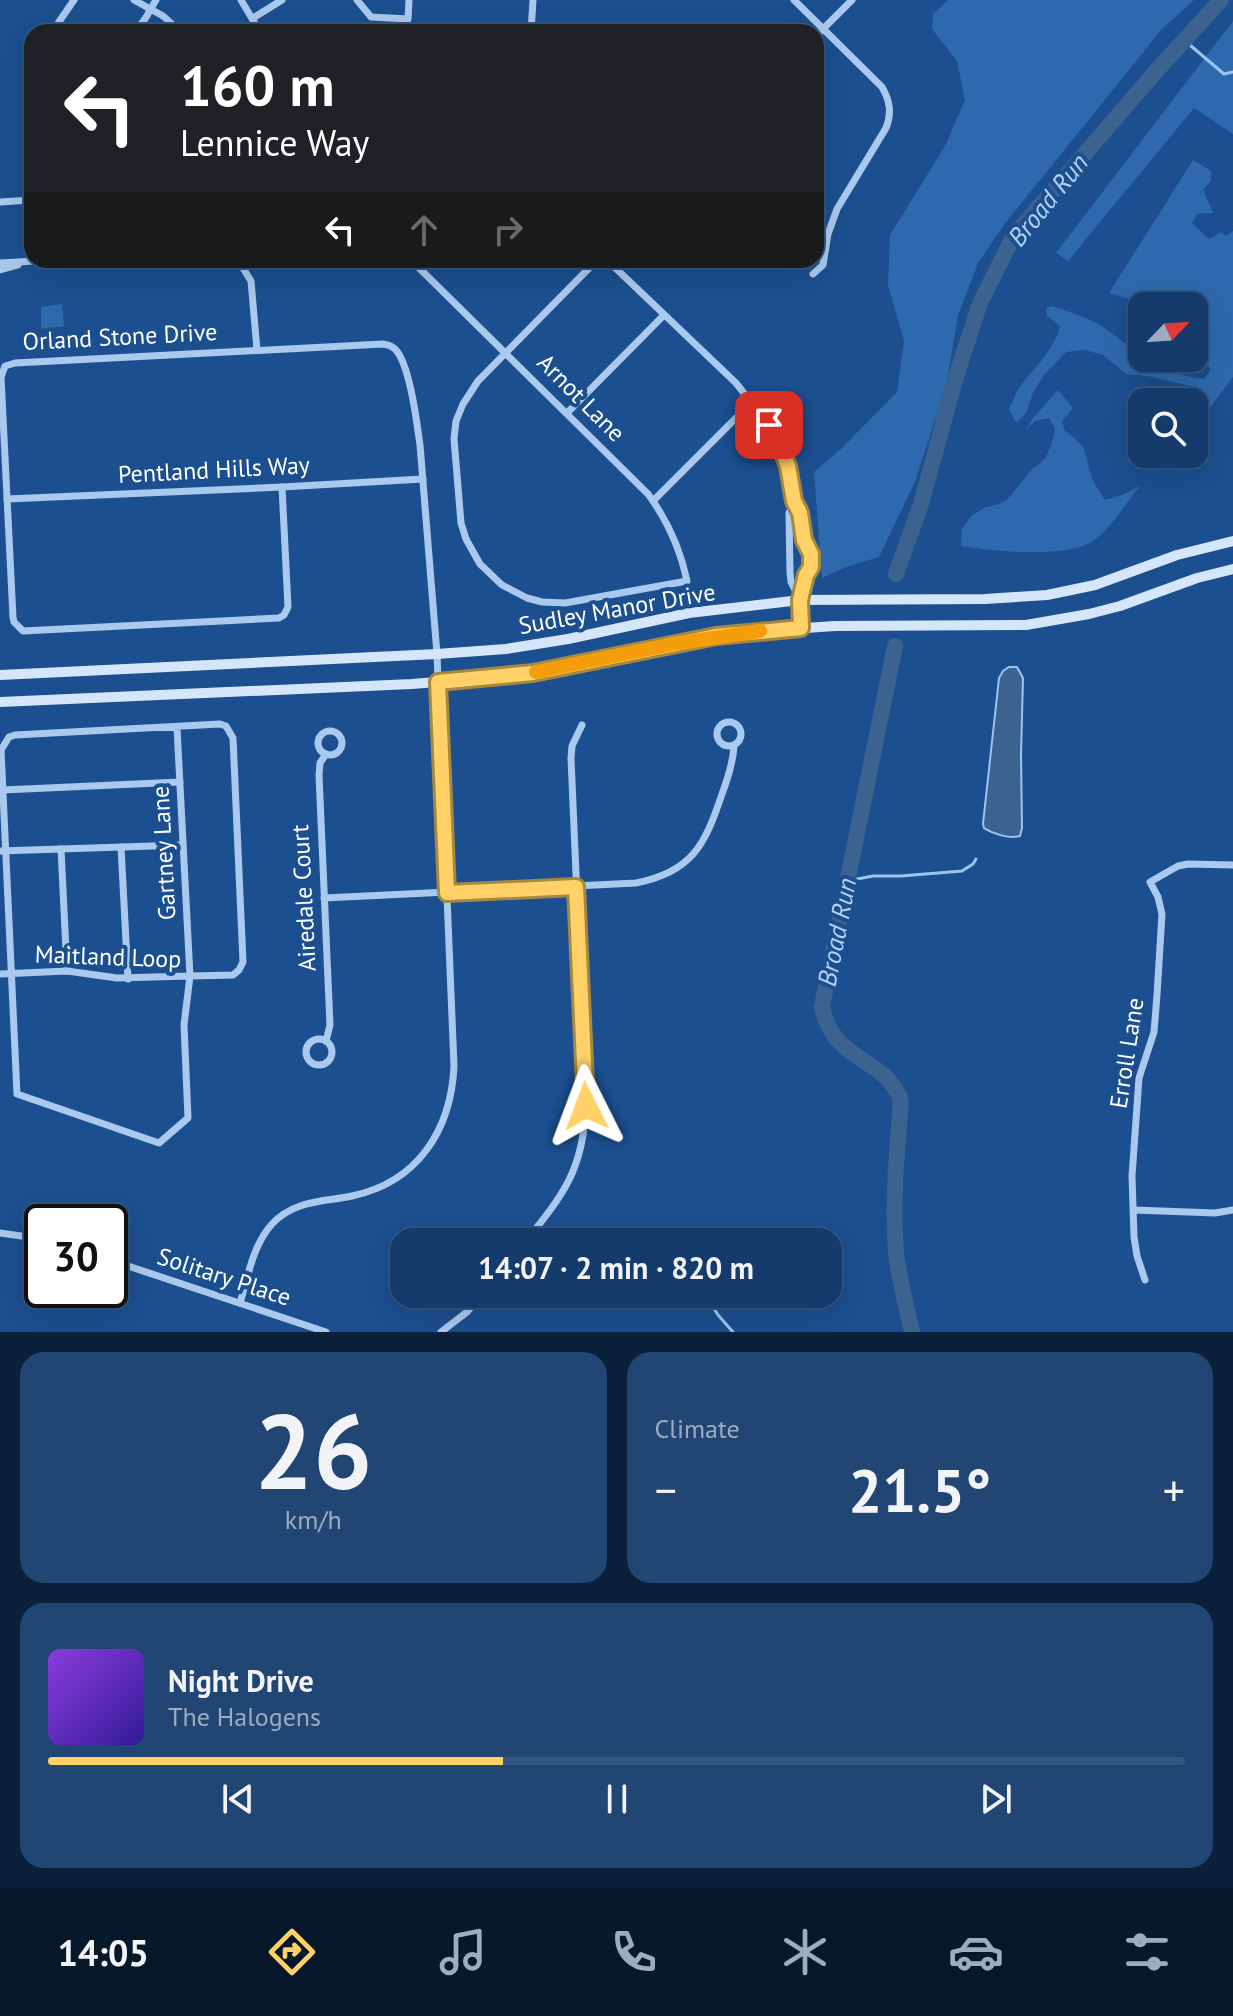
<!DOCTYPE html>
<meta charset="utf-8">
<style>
body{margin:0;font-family:"PT Sans",sans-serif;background:#214673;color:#f1f3f6;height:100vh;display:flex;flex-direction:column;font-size:30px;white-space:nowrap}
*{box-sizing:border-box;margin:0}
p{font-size:26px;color:#9dadc1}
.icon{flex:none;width:44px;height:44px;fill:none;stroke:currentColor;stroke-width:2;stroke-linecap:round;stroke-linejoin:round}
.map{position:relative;height:1332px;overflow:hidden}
.sheet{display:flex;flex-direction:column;gap:20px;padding:20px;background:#0b203b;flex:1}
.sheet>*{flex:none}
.top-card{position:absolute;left:24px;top:24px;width:800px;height:244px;border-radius:24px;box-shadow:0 8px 32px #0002,0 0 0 2px #33557e;background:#202124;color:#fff;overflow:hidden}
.needle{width:52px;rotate:65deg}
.fabs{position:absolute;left:1128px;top:292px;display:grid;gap:16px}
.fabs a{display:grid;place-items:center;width:80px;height:80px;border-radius:16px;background:#143b6b;box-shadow:0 8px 32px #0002,0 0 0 2px #33557e;font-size:40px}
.speed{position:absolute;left:24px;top:1204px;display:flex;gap:16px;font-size:40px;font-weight:700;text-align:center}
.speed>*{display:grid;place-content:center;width:104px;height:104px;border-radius:50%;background:#143b6b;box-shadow:0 8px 32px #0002,0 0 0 2px #33557e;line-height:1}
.speed .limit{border:4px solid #111;border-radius:12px;background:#fff;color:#111}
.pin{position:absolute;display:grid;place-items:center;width:68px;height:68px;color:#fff;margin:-34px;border-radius:16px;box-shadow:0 4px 12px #0006}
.me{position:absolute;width:88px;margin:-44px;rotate:357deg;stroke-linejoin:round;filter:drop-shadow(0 0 6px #0008)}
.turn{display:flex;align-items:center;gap:28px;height:168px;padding:0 24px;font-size:36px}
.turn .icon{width:104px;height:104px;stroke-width:2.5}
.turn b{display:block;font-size:56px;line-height:68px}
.lanes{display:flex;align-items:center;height:76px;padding:0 24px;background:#0003;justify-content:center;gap:40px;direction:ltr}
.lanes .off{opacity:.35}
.big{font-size:60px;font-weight:600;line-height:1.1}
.sheet .card{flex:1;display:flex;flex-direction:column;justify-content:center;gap:12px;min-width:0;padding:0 28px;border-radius:24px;background:#214673}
.sheet .dial{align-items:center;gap:0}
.dial b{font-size:104px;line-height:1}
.song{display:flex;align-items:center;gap:24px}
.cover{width:96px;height:96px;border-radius:12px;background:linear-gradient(135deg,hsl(270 70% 55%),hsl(250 70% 35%))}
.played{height:8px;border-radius:4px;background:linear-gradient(90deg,#ffd166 40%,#33557e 40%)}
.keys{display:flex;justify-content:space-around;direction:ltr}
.heat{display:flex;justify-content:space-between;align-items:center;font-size:44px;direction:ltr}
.sheet .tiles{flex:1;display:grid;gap:20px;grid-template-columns:1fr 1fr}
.card:last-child{grid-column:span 2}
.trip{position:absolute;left:390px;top:1228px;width:452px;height:80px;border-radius:24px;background:#143b6b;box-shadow:0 8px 32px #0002,0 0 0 2px #33557e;font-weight:600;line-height:80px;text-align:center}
.menu{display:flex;height:128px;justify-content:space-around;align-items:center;background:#08182b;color:#9dadc1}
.menu .icon{width:56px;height:56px}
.menu .current{color:#ffd166}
.menu b{font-size:36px;color:#f1f3f6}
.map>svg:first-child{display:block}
.green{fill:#2e69ad}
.water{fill:#3c6290;stroke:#9cc4f0;stroke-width:2}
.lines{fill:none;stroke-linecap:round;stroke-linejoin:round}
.stream{stroke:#9cc4f0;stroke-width:3}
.river{stroke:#3c6290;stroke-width:16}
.minor{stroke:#a9c9ee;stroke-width:7}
.secondary{stroke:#d6e6fa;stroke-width:10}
.route-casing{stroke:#a68842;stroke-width:20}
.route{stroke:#ffd166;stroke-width:14}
.slow{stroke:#f59e0b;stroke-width:14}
.labels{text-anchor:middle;stroke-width:8;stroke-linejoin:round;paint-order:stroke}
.street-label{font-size:24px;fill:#fff;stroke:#1b4f8f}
.water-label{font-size:26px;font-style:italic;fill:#b5d3f5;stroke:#1b4f8f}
</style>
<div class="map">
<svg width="1233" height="1332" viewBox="0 0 1233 1332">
<rect width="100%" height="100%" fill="#1b4f8f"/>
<!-- green -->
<g class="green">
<polygon points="948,0 1194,0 1162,29 1006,222 978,263 958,315 946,386 915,482 879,557 846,567 822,578 814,472 842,448 897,392 904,341 888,285 890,235 945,146 965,100 957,61 932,29 933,14"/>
<polygon points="1233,21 1233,134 1194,108 1068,261 1056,253"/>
<path d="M1193,160L1211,171V181L1203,189L1213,213L1197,214L1192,223L1209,239L1222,232L1226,236L1233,231V377L1194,429V402H1190L1200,390L1199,388L1148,376L1126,374L1103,355L1085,350L1066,352L1044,375L1033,393L1026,413L1016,423L1009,409C1013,401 1016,392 1021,385C1035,367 1054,350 1060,326L1047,316L1046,308L1052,306C1070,312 1089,318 1105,328C1118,337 1127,347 1142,354V358H1148C1163,372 1184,376 1204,379L1211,370L1194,347V306H1143L1132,300L1109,293Z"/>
<polygon points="62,304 64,326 41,329 41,307"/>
<path d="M1058,390L1073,408L1062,422L1065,431C1092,448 1083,458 1094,482C1097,488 1101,494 1105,500L1122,495L1140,486C1126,503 1113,525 1096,539C1069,560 993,551 961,546L962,529L971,516L984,508L999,504L1007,500L1031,470L1045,459L1052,443L1055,429L1049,418L1035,421L1026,430L1033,418Z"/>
</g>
<!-- water -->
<path class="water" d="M1009,667H1017L1023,678L1021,755L1022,828L1020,836C1009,839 993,834 984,828L983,824L999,678L1003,671Z"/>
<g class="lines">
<!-- stream -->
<g class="stream">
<polyline points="1184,40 1224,74 1233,72"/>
<polyline points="848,883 857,879 873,876 901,876 962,871 973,864 976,859"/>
<polyline points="705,1294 718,1315 733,1332"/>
</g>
<!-- river -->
<g class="river">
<polyline points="896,574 921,504 955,380 980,303 1013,237 1158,69 1221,0"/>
<path d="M895,646L822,1006C832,1063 887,1057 901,1101C897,1151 892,1201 896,1252C899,1279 906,1305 912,1332"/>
</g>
<!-- minor -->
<g class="minor">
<polyline points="134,0 163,16 181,32"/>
<polyline points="241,0 260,32"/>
<polyline points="357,0 371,17 408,19 409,0"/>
<path d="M794,0L882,87C890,101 892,113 886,128L837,209L828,234L823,265L813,274"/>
<polyline points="253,18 282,0"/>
<polyline points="531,29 562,32"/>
<polyline points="52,32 74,0"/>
<polyline points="135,32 145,19 156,0"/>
<polyline points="531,32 533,0"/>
<polyline points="816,36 852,0"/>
<path d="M29,200C26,160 22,122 32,83"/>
<polyline points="0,202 32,200"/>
<polyline points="238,260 251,281 257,350"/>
<polyline points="607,260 736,383 769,425 778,441 788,466 794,501 802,523 805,554"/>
<polyline points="0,263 51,260"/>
<path d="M416,265L648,494C668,521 680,548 687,581L565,603L542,602L527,598L502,585L480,564L466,539L461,523L454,439L456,421L463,404L478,381L597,260"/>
<polyline points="0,270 18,265"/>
<polyline points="567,413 664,315"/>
<polyline points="7,499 282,487 423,479"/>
<polyline points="653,501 752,402"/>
<polyline points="794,501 789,513 790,572 791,582 800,600"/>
<path d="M805,543C810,554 813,562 807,573"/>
<polyline points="801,628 800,600 806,575 805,560"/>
<circle cx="729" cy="734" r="12"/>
<circle cx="330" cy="743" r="12"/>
<polyline points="3,790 180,782"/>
<polyline points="121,847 128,979"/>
<polyline points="61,849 67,971"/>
<polyline points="0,851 183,845"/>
<path d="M324,898L636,883C692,872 705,845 722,794C728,778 733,763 734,746"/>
<polyline points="0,974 67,971 117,978 190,976 184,1025 188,1118 159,1143 17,1094 1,750 9,737 15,735 220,724 226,726 233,738 243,962 239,970 233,975 190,976 177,728"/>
<circle cx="319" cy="1052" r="13"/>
<polyline points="326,1041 330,1025 319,775 320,763 326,754"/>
<polyline points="1134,1210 1215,1213 1233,1210"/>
<polyline points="0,1233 42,1239"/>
<path d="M525,1242C564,1194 583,1170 586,1106L571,758L572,746L582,725"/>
<polyline points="110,1260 326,1332"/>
<polyline points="1145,1280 1137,1256 1134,1237 1132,1176 1139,1078 1154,1032 1157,995 1162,914 1158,897 1150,882 1178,866 1188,864 1233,865"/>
<path d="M240,1303C248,1276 253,1245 272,1224C294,1200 324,1202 352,1196C418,1182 451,1130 454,1066L437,654L420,445C417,424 410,364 395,349C391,345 388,345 383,344L15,363L5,366L1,377L13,617L14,622L23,631L279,618L284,615L288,607L282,487"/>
<polyline points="441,1332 467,1312 482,1294"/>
</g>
<!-- secondary -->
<g class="secondary">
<polyline points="0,675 437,654 506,649 568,639 689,613 800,600 985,599 1047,595 1095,585 1177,555 1233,541"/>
<polyline points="0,702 412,684 499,677 567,667 673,644 760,631 835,626 1026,625 1089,614 1120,606 1197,578 1233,569"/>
</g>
</g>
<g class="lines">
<defs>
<polyline id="route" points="586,1106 576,887 447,893 438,682 533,673 716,636 801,628 800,600 806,575 811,567 811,554 804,540 800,513 794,501 788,466 778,441 769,425"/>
</defs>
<!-- route casing -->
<use href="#route" class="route-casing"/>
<!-- route -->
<use href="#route" class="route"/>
<!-- slow -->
<polyline class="slow" points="536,672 673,644 760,631"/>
</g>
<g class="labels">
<!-- street labels -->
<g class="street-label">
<text transform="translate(120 337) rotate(-3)" y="8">Orland Stone Drive</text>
<text transform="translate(581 398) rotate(45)" y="8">Arnot Lane</text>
<text transform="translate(214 470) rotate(-3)" y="8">Pentland Hills Way</text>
<text transform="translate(617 609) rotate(-10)" y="8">Sudley Manor Drive</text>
<text transform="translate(164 853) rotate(-93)" y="8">Gartney Lane</text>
<text transform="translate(304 898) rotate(-93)" y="8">Airedale Court</text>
<text transform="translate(108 957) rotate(2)" y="8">Maitland Loop</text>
<text transform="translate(1127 1053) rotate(-81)" y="8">Erroll Lane</text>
<text transform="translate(224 1277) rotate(18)" y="8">Solitary Place</text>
</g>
<!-- water labels -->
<g class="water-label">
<text transform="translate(1048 200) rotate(-51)" y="9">Broad Run</text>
<text transform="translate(837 932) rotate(-79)" y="9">Broad Run</text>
</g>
</g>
</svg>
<div class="fabs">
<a><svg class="needle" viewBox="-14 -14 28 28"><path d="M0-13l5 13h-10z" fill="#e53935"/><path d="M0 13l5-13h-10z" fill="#9dadc1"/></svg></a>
<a><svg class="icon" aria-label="search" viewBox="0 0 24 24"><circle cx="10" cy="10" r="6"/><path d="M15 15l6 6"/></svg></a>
</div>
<div class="speed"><div class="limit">30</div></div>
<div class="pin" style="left:769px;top:425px;background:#d93025"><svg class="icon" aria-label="arrive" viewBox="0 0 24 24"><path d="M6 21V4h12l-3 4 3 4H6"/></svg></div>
<svg class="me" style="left:586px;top:1106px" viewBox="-20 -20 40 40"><path d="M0-17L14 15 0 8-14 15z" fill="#ffd166" stroke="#fff" stroke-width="4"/></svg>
<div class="trip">14:07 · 2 min · 820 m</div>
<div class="top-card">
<div class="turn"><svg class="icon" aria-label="left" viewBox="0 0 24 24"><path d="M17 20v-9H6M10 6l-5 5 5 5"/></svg><div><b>160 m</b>Lennice Way</div></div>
<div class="lanes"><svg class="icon" aria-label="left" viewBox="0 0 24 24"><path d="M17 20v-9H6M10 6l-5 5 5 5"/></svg><svg class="icon off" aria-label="ahead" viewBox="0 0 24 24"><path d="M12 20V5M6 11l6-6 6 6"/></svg><svg class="icon off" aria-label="right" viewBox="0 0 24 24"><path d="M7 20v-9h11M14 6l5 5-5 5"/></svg></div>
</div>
</div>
<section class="sheet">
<div class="tiles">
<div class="card dial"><b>26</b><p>km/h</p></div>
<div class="card"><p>Climate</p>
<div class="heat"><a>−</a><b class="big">21.5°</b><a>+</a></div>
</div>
<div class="card">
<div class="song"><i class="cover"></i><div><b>Night Drive</b><p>The Halogens</p></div></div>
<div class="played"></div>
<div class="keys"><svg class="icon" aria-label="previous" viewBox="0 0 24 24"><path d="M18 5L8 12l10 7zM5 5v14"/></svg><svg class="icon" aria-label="pause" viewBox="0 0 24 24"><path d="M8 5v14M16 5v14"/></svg><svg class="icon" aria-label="next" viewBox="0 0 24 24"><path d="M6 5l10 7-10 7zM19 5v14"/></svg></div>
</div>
</div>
</section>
<nav class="menu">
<b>14:05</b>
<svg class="icon current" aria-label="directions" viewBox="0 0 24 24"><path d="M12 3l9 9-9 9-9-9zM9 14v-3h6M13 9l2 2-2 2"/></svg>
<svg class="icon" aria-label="music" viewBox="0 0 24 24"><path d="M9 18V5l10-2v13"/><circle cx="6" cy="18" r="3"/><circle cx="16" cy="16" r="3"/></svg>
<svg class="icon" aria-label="phone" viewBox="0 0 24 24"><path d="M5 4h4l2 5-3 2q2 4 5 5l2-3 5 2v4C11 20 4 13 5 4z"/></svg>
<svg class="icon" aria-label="climate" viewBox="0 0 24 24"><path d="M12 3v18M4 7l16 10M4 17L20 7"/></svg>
<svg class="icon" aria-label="car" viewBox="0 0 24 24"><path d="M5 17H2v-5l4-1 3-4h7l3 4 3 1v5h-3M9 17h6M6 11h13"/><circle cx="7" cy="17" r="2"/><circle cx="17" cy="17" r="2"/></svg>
<svg class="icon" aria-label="filters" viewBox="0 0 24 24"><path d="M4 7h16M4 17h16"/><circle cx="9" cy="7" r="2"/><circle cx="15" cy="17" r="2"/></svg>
</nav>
